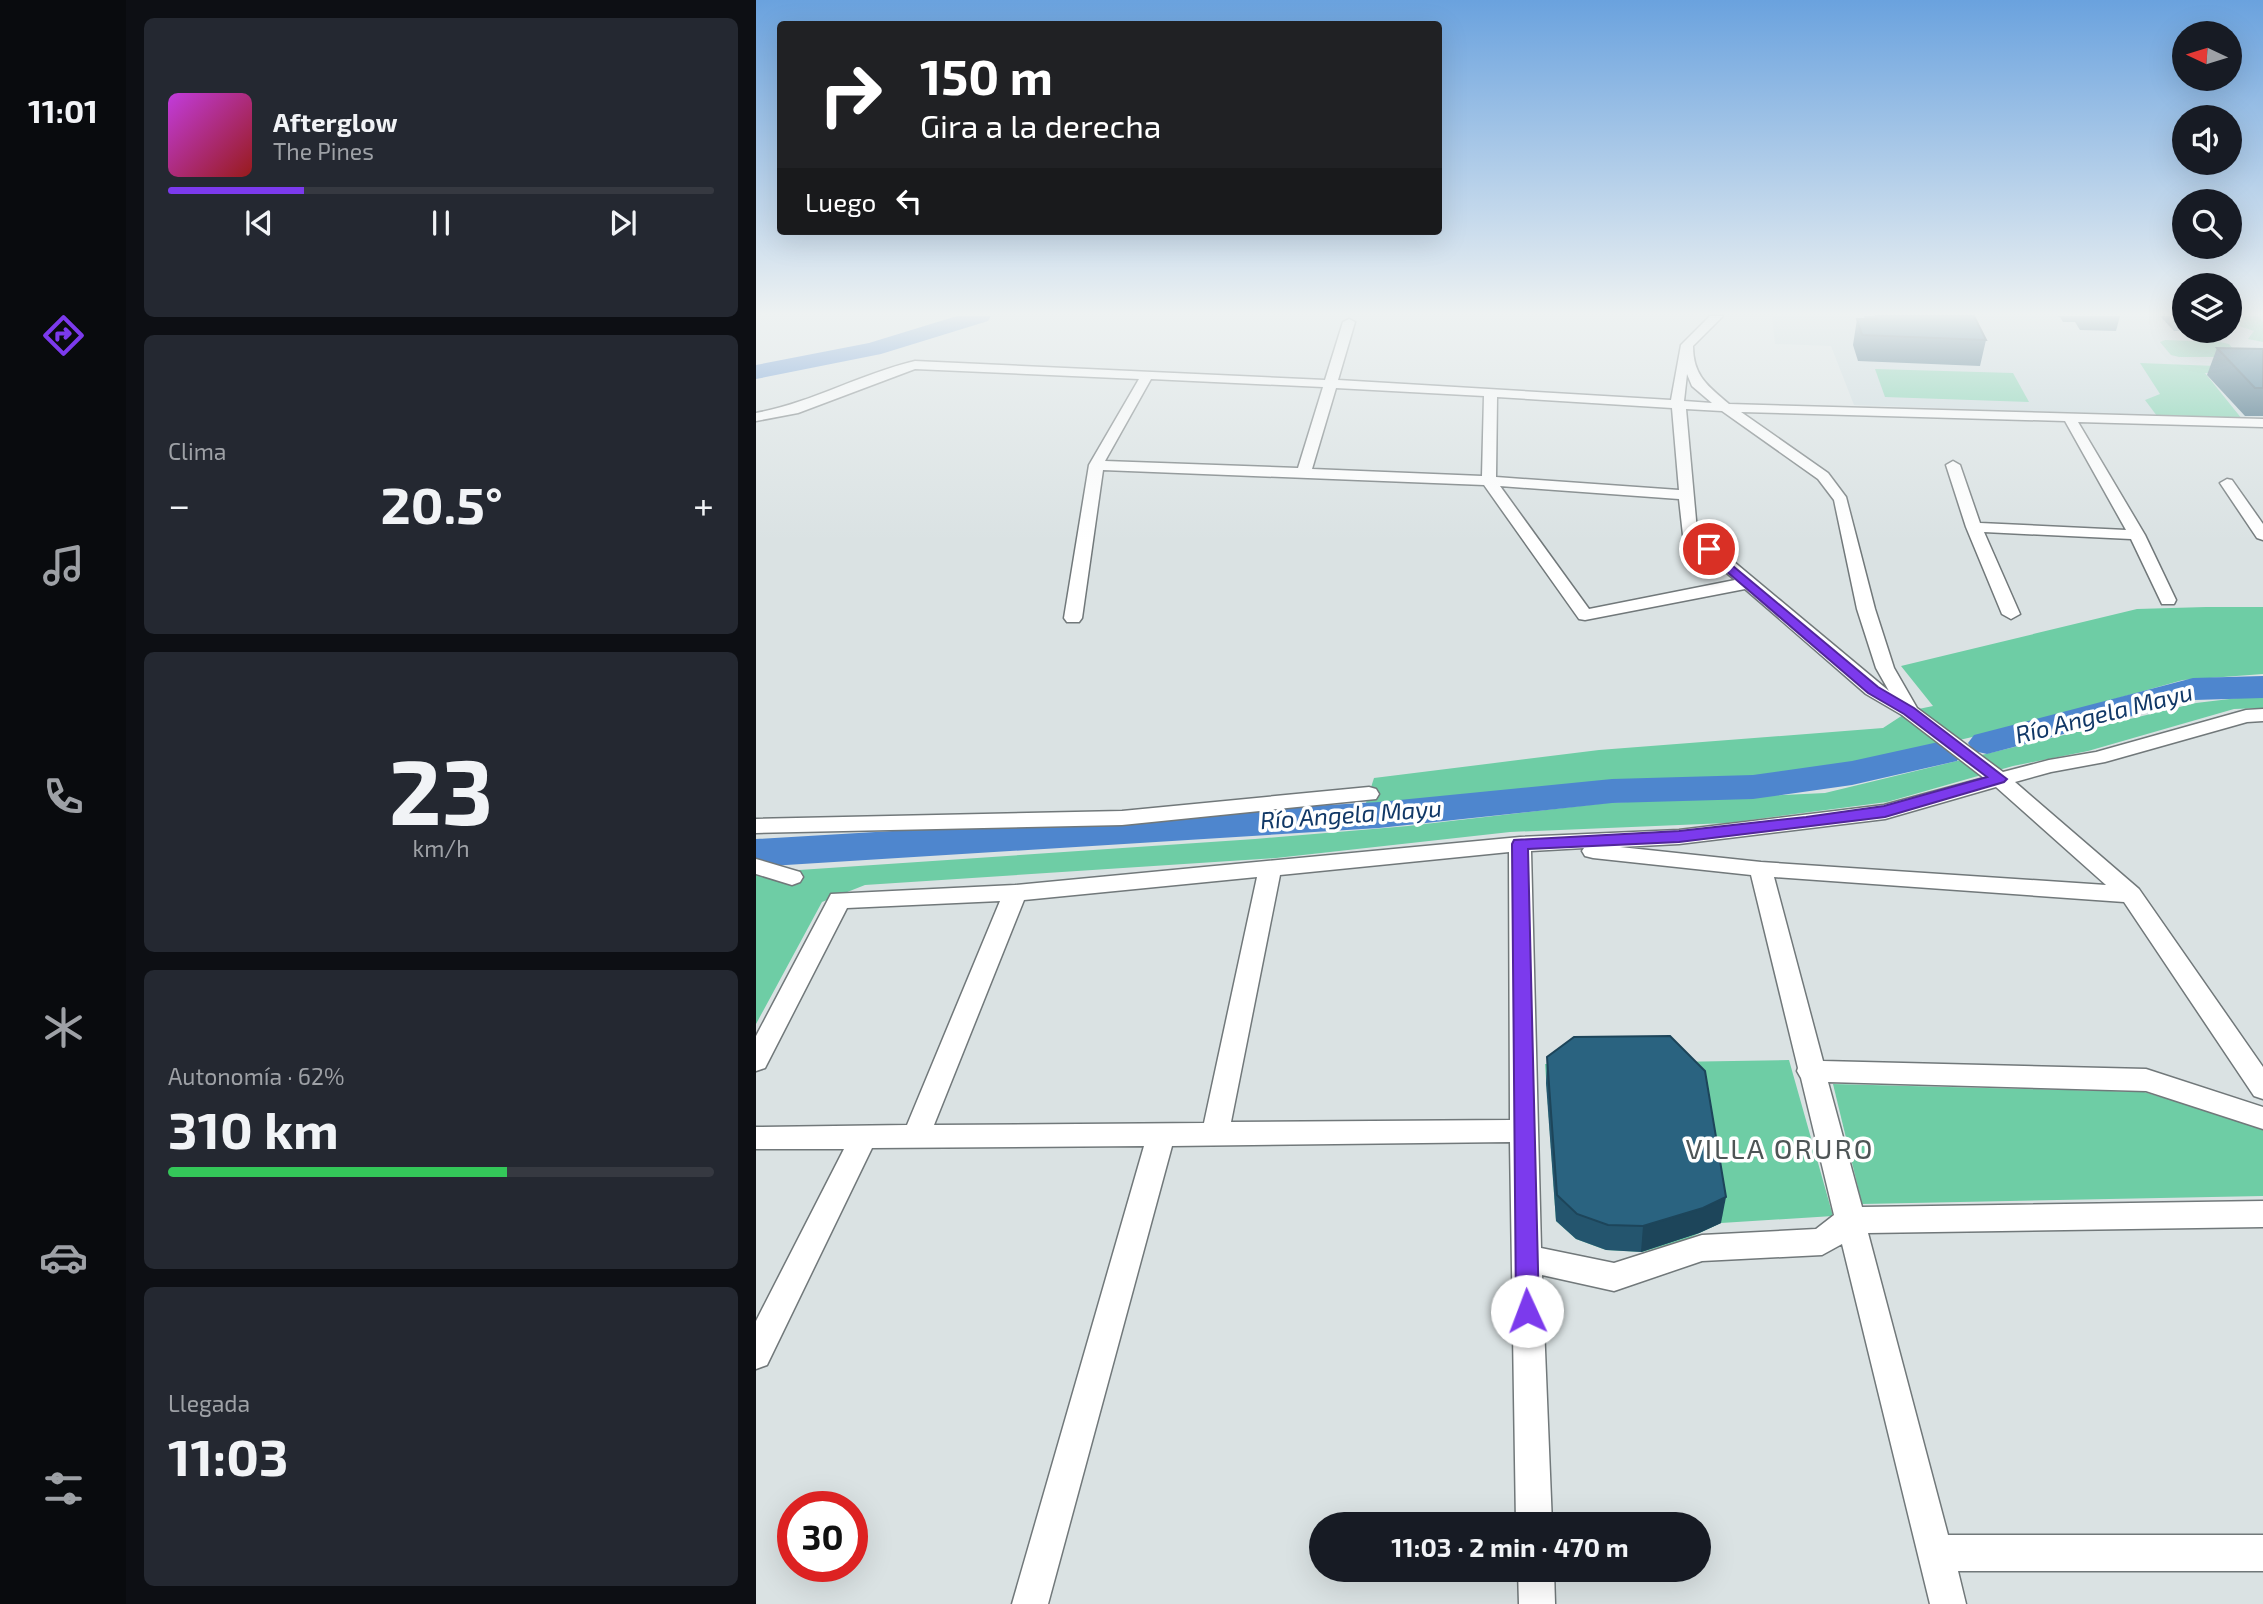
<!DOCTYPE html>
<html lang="es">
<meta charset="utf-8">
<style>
body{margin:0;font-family:"Exo 2",sans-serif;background:#242831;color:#f1f3f6;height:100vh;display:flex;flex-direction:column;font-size:26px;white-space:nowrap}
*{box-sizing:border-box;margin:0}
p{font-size:23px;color:#9ea1a6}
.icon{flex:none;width:38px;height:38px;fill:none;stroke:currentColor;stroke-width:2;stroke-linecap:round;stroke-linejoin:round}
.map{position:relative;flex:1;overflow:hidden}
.panel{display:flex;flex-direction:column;gap:18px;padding:18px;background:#0d0f14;width:630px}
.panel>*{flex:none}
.banner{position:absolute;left:21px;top:21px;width:665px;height:214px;border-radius:7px;box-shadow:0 7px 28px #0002;background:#202124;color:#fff;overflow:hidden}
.needle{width:46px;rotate:274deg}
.controls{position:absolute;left:1416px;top:21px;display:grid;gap:14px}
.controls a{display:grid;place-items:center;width:70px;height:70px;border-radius:50%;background:#171b24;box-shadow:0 7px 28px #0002;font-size:35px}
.speed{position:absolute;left:21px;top:1491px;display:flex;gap:14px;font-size:35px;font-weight:700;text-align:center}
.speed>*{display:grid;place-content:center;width:91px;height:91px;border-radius:50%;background:#171b24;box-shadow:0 7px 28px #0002;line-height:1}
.speed .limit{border:10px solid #d22;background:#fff;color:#111}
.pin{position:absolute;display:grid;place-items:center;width:60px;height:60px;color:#fff;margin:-30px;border:4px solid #fff;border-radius:50%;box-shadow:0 2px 7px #0007}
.me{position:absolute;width:77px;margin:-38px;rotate:358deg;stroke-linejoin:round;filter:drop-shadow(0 0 5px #0008)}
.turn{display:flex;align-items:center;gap:24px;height:147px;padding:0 28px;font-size:32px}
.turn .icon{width:91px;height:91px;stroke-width:2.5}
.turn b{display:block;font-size:49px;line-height:60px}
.then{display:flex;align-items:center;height:66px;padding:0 28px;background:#0003;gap:14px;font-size:26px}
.big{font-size:52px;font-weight:700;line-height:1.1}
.panel .tile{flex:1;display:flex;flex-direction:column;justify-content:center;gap:10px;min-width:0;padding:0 24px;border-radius:10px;background:#242831}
.panel .dial{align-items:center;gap:0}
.dial b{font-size:91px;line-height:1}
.song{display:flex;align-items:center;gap:21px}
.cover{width:84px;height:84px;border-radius:10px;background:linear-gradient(135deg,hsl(290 70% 55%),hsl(0 70% 35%))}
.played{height:7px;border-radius:4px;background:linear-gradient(90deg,#7c3aed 25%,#363941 25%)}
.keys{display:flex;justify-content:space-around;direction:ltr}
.heat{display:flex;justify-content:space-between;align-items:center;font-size:38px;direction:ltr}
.charge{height:10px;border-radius:5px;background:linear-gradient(90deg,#34c759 62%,#363941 0)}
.trip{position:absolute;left:553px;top:1512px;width:402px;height:70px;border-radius:35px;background:#171b24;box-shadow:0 7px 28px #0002;font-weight:700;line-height:70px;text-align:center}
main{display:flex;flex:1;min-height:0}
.dock{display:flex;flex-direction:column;width:126px;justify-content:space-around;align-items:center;background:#090b0e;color:#9ea1a6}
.dock .icon{width:49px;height:49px}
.dock .selected{color:#7c3aed}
.dock b{font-size:32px;color:#f1f3f6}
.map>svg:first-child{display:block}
.built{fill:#c7d7db}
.green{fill:#6ecda5}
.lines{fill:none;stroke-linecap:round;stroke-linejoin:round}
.river{fill:#4e86ce;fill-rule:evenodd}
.minor-casing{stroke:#71787a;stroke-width:3}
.minor{fill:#fff;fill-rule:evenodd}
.wall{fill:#24556e}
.shaded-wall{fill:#1d455a}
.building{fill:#2a6380;stroke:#1d455a;stroke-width:2}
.route{fill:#7c3aed;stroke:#51269a;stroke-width:2}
.labels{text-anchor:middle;stroke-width:7;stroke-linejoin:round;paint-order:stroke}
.water-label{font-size:24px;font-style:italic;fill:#113867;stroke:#fff}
.near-neighbourhood-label{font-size:28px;letter-spacing:2px;fill:#4e5556;stroke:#fff}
</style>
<main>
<nav class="dock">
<b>11:01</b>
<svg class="icon selected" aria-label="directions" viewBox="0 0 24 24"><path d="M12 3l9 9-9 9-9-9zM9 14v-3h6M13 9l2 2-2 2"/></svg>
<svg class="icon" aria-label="music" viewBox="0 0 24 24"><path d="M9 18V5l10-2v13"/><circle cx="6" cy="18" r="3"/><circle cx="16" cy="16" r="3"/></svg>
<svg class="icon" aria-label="phone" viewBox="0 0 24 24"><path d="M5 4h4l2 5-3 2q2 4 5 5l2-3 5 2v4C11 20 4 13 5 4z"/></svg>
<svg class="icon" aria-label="climate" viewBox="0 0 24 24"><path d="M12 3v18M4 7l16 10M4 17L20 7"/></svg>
<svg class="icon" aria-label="car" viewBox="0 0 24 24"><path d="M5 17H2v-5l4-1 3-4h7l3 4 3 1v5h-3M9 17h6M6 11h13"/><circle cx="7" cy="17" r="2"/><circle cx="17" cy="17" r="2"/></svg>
<svg class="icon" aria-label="filters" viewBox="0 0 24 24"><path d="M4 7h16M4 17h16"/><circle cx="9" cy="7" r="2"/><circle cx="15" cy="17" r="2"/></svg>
</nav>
<section class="panel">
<div class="tile">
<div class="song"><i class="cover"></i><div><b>Afterglow</b><p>The Pines</p></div></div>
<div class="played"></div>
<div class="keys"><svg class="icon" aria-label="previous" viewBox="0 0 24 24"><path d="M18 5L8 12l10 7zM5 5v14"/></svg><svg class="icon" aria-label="pause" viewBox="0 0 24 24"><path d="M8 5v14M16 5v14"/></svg><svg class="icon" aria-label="next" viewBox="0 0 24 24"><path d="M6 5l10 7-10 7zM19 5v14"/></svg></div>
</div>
<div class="tile"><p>Clima</p>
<div class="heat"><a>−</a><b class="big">20.5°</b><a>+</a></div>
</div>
<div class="tile dial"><b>23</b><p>km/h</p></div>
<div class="tile"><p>Autonomía · 62%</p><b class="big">310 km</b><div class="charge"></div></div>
<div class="tile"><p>Llegada</p><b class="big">11:03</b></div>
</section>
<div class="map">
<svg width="1507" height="1604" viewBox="0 0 1507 1604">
<rect width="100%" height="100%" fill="#dae2e3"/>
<!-- built -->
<polygon class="built" points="1016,316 1428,316 1428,331 1474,331 1474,316 1507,316 1507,420 1098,405 1075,346 1019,344"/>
<!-- green -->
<g class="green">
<polygon points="1474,316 1502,316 1507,322 1507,342 1492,339 1498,331 1474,323"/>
<polygon points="1409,340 1464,342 1473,344 1484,357 1423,357 1415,355 1404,342"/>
<polygon points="1384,363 1484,367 1507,374 1449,373 1486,419 1401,416 1389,400 1404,394"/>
<polygon points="1119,369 1257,373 1273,402 1129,397"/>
<polygon points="1450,607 1507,607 1507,674 1427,680 1247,730 1094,765 1006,776 841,783 677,808 609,806 618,778 843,750 1127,728 1153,711 1177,706 1145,666 1381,609"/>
<polygon points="1507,695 1507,708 1478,709 1332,751 1257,766 1131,802 971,823 754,832 520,858 109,885 66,902 0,1024 0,873 499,839 652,826 850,803 1069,793 1440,703"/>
<polygon points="1033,1060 1077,1216 965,1223 931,1239 887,1252 850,1250 820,1239 800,1221 789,1064"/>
<polygon points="1077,1084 1388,1092 1507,1127 1507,1196 1106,1204"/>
</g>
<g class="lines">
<!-- river -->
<g class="river">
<polygon points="201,316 235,316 232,321 125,354 0,379 0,365 113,343"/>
<polygon points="1507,676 1507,698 1438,700 1231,754 1218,751 1212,743 1218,735 1437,678"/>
<polygon points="1187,741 1201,745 1206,753 1201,761 1096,785 997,799 856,803 623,828 0,867 0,839 623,802 856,779 997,775 1096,761"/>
</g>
<defs>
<g id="minor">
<path d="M954,316H967L937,346C937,376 952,386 973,404L1507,419V427L1322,422L1389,535L1420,600L1418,604H1406L1375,539L1228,532L1264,614L1255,619L1246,614L1210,527L1190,465L1197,461L1204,465L1224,523L1370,530L1309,421L985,412L1072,473L1090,497L1119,609L1138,668L1161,708L1247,772L1293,760L1340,752L1490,710L1507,709V721L1491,722L1349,762L1295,772L1259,782L1383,889L1507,1067V1099L1498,1096L1368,902L1018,877L1067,1061L1390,1069L1507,1107V1129L1390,1091L1072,1082L1106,1207L1507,1201V1227L1112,1233L1192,1535H1507V1571H1202L1210,1604H1174L1086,1244L1066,1255L946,1261L858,1291L786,1275L796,1524H760L754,1142L416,1146L292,1604H256L388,1146L116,1148L11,1365L0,1369V1321L88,1149H0V1127L151,1125L244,901L91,908L9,1068L0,1071V1036L75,894L259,885L764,837L923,830L1128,805L1228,778L1146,715L1110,694L989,589L829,620L823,619L728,485L347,470L326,618L323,622H311L308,618L333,465L383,379L159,369L42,413L0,421V413C55,403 104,374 159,361L569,380L587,322L593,319L599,322L582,380L915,400L925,345ZM931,374L936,386L956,403L928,401ZM395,379L567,387L542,468L349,461ZM580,388L728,396L726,476L556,469ZM741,397L916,408L923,490L740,477ZM930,409L966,411L1062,479L1078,500L1101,609L1120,668L1133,691L941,531ZM744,486L923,499L927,535L979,580L833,609ZM1240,787L1350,885L1005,862L864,847L923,844L1129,819ZM828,848L826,851L829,856L837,858L995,875L1042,1068L1041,1071L1045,1078L1078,1215L1060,1229L946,1235L858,1263L785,1248L775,851ZM753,852L754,1120L475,1122L524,875ZM501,877L448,1123L178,1125L268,900Z"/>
<polygon points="1471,479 1476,480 1507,524 1507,540 1501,538 1464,483"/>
<polygon points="613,787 620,789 623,794 620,799 366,825 0,833 0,819 366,811"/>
<polygon points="0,859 44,872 47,877 44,882 36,885 0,874"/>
<polygon points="762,1570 798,1570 799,1604 763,1604"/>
</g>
</defs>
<!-- minor casing -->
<use href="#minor" class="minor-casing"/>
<!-- minor -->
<use href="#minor" class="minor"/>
</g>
<!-- wall -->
<g class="wall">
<polygon points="1108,316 1218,316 1230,340 1224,366 1102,361 1097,345 1101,319 1109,319"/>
<polygon points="1300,316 1364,316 1360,331 1324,330 1319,322 1307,322 1304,317"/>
<polygon points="1404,316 1428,316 1428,331 1418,331"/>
<polygon points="1461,348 1507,349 1507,416 1489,416 1451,375"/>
<polygon points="791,1057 965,1223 943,1233 885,1252 850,1250 820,1239 800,1221 790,1083"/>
</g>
<!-- shaded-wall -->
<polygon class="shaded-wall" points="970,1197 965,1223 943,1233 885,1252 887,1226"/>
<!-- building -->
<g class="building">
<polygon points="1120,316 1218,316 1230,340 1106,335 1101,319 1121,319"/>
<polygon points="1461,348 1507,349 1507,388 1499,388"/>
<polygon points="914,1036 949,1071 970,1197 947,1208 887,1226 852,1225 821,1214 801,1195 791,1057 818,1037"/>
</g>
<!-- sky -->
<linearGradient id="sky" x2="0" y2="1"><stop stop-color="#6aa2de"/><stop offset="0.58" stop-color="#eef2f2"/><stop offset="1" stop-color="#eef2f2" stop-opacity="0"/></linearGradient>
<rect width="1507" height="541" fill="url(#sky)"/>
<!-- route -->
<polygon class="route" points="953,546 1122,687 1158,708 1251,779 1248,782 1129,817 923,842 772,849 783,1311 780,1319 771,1322 763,1319 760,1311 756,844 758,840 923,831 1050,817 1128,806 1231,777 1148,714 1112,693 948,552 947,549"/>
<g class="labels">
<!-- water labels -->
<g class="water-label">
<text transform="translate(1348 714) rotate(-14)" y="8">Río Angela Mayu</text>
<text transform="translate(595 815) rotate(-4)" y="8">Río Angela Mayu</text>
</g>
<!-- near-neighbourhood labels -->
<g class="near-neighbourhood-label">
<text x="1024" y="1159">VILLA ORURO</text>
</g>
</g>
</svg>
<div class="controls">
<a><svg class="needle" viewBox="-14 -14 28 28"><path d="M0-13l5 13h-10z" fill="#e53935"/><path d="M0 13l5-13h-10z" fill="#9ea1a6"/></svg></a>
<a><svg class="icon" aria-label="sound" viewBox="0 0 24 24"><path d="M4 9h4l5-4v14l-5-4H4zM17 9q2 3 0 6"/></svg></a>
<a><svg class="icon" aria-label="search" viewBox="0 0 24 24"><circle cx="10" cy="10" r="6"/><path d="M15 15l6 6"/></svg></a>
<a><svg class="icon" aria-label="layers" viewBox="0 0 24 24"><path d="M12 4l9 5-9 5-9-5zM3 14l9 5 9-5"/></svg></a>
</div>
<div class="speed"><div class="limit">30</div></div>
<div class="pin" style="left:953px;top:549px;background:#d93025"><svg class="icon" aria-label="arrive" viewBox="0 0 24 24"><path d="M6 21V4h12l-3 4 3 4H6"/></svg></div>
<svg class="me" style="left:771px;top:1311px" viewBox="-20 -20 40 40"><circle r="19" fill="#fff"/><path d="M0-13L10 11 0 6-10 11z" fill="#7c3aed"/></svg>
<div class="trip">11:03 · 2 min · 470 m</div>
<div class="banner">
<div class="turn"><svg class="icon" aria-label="right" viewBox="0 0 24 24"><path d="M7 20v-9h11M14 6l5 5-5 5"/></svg><div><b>150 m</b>Gira a la derecha</div></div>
<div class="then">Luego<svg class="icon" aria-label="left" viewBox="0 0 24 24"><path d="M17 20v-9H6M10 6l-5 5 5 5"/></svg></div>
</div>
</div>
</main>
